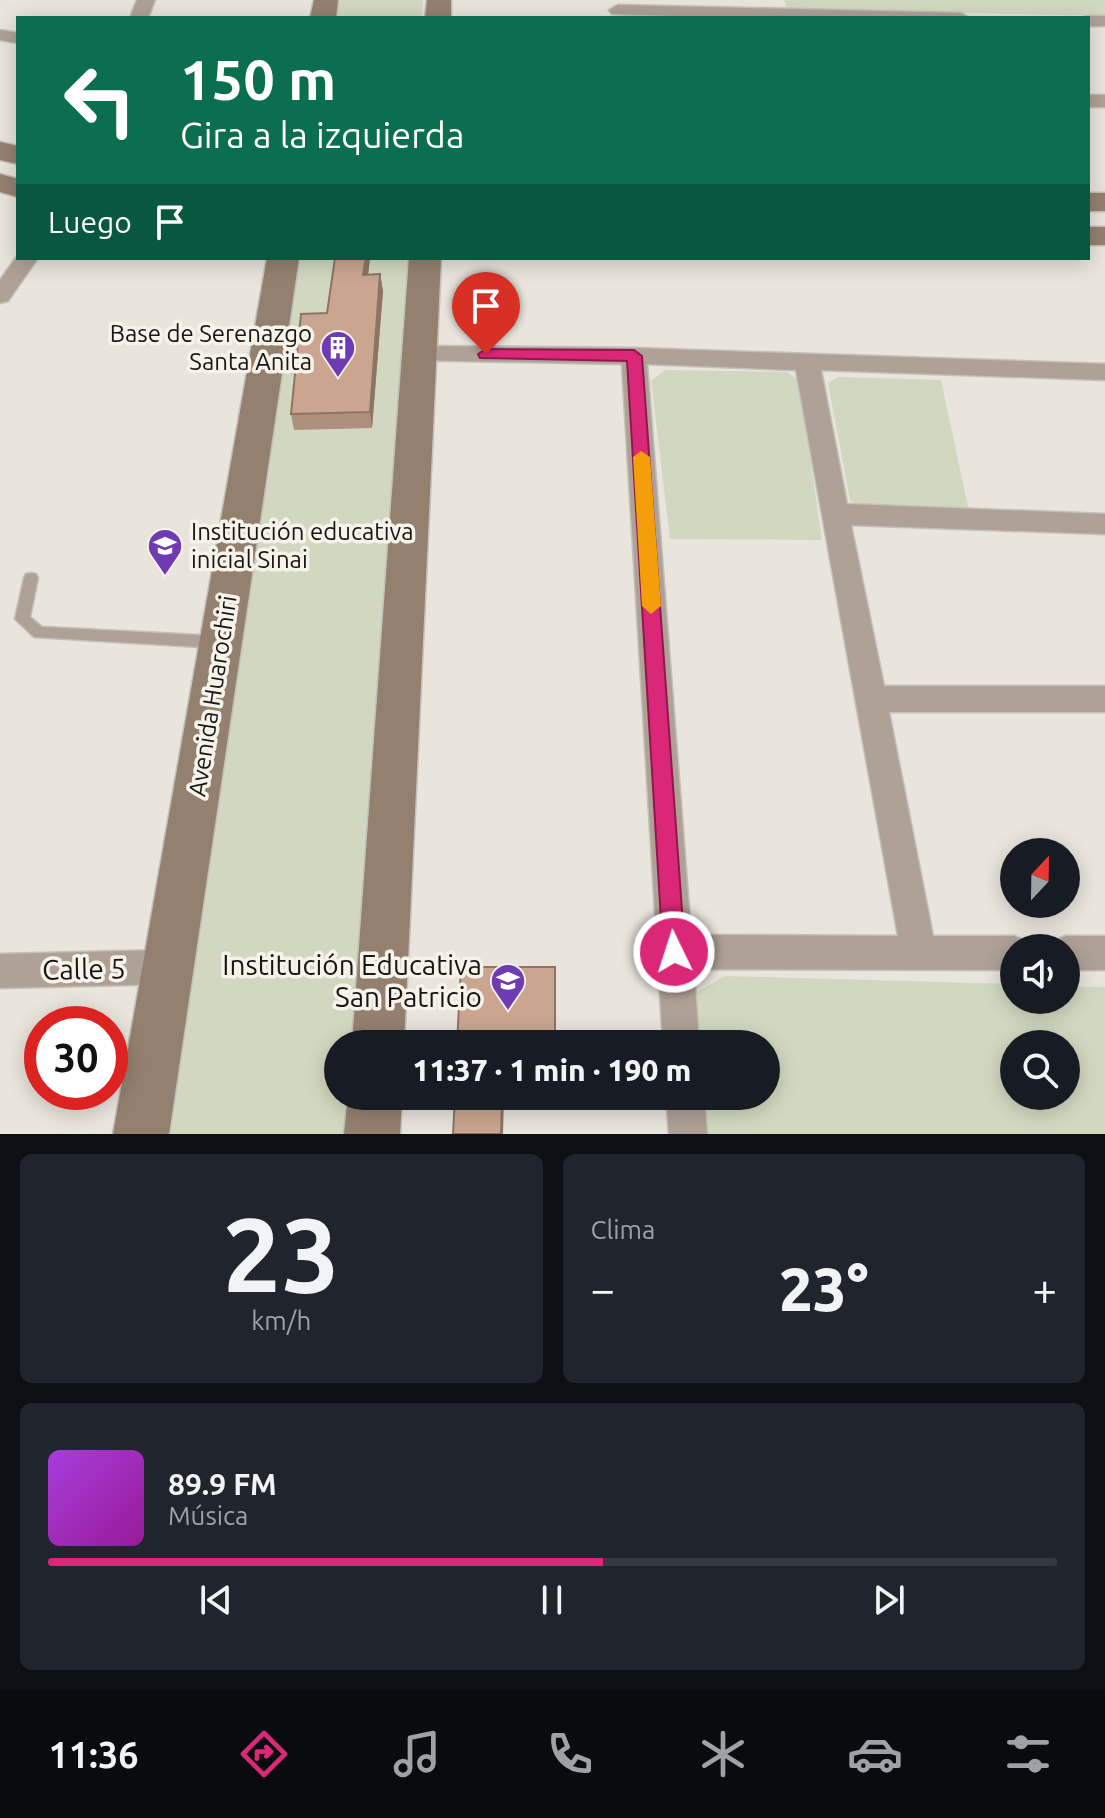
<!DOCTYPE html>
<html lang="es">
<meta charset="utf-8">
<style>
body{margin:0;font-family:Ubuntu,sans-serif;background:#20242c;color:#f1f3f6;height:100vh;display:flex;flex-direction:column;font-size:30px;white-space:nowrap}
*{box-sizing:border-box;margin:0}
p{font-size:26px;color:#9ea1a6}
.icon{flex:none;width:44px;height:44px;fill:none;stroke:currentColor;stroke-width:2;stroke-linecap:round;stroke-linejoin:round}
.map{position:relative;height:1134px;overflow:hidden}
.side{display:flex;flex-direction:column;gap:20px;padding:20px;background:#0d0f14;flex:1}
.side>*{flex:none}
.top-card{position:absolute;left:16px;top:16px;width:1074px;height:244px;border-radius:0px;box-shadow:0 4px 20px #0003;background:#0b6e4f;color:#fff;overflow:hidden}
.needle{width:52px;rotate:22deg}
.fabs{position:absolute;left:1000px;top:838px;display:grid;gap:16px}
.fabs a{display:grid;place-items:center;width:80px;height:80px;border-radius:50%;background:#171b24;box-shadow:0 4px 20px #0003;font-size:40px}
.speed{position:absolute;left:24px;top:1006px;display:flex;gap:16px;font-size:40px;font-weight:700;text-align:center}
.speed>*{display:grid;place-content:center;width:104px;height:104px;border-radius:50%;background:#171b24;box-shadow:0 4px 20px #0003;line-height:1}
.speed .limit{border:12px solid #d22;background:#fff;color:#111}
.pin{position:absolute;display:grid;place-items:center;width:68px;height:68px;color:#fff;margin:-82px -34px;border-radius:50% 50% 50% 0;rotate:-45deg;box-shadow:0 0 8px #0007}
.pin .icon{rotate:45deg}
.me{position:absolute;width:88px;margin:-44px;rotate:356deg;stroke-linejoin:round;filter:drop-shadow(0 0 6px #0008)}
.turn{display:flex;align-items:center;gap:28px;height:168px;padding:0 32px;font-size:36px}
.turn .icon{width:104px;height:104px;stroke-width:2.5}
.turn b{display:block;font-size:56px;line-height:68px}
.then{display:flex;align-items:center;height:76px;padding:0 32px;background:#0003;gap:16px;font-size:30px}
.big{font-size:60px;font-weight:800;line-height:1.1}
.side .card{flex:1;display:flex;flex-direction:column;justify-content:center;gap:12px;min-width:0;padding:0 28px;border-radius:12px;background:#20242c}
.side .dial{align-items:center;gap:0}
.dial b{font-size:104px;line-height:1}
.song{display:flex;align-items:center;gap:24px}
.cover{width:96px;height:96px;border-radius:12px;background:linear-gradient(135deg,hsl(280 70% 55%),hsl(300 70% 35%))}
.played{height:8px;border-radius:4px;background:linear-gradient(90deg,#db2777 55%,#363941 55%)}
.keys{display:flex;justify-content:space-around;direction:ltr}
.heat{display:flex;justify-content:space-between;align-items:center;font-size:44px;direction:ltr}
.side .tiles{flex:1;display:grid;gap:20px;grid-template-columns:1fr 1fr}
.card:last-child{grid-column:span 2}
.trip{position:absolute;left:324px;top:1030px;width:456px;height:80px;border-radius:40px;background:#171b24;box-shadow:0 4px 20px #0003;font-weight:800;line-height:80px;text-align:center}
.tabs{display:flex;height:128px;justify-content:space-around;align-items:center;background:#090b0e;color:#9ea1a6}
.tabs .icon{width:56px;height:56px}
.tabs .selected{color:#db2777}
.tabs b{font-size:36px;color:#f1f3f6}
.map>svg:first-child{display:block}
.green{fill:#d2d8c0;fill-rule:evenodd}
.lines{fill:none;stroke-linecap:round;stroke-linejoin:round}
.lane-casing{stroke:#c3c0b9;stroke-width:3}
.street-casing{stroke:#c3c0b9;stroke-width:3}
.secondary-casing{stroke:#c3c0b9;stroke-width:3}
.lane{fill:#afa196;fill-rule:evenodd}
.street{fill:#afa196;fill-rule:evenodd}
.secondary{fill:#94806f;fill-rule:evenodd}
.wall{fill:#ae8f7d}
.shaded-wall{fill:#8d7466}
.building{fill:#caa691;stroke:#8d7466;stroke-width:2}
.route{fill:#db2777;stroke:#8e194d;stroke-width:2}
.slow{fill:#f59e0b}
.labels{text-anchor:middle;stroke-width:7;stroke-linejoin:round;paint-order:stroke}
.poi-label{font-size:24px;fill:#181714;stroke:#f6f3ea;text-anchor:end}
.street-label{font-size:24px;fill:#181714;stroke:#f6f3ea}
.near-poi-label{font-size:28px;fill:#181714;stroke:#f6f3ea;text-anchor:end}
.near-street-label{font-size:28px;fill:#181714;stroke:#f6f3ea}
</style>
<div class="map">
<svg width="1105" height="1134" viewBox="0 0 1105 1134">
<rect width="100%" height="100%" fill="#e9e5dd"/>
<!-- green -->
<g class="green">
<polygon points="339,0 423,0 422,18 336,18"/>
<polygon points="784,0 1105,0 1105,16 787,9"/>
<polygon points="299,258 414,258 361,1044 338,1044 338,1096 358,1096 355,1134 158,1134"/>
<polygon points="665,370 787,372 799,380 822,540 670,539 651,381"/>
<polygon points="838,377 941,380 969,511 862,507 850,500 828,383"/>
<path d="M725,976L1014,984V1000H1066V986L1105,987V1134H705L703,1096H766V1044H700L697,992ZM1014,1044H1066V1096H1014Z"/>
</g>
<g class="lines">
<defs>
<polygon id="lane" points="31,573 36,574 38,578 30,617 42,627 217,636 222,638 224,642 222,646 217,648 34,637 15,619 24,578 26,574"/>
<g id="street">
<polygon points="137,0 155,0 148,18 130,18"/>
<polygon points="618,5 961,13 970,18 733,18 612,14 609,10"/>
<polygon points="1088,16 1105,16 1105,26 1088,26 1088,18 1081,18"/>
<polygon points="0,30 18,33 18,43 0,40"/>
<rect x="1088" y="95" width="17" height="12"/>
<polygon points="18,255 18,258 38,258 8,301 0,303 0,280"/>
<path d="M420,346L634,348L1105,364V380L821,370L847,504L1105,514V534L851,525L884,686H1105V712H889L933,936H1014L1026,941L1029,948H1014V970L694,969L699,1044H663L622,364L411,360L408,354L411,348ZM647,364L796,370L898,936L691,935Z"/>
<polygon points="1066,936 1105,936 1105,970 1066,970 1066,948 1051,948 1054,941"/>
<polygon points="169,950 182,955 187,967 182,979 169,984 0,988 0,954"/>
<polygon points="666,1096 704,1096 707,1134 669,1134"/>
</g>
<g id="secondary">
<polygon points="314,0 338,0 336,18 310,18"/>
<polygon points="427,0 451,0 451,18 425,18"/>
<polygon points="0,142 18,146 18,164 0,160"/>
<polygon points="0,174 18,179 18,197 0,192"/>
<rect x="1088" y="193" width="17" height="18"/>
<rect x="1088" y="227" width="17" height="18"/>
<polygon points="267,258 299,258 169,1134 113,1134"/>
<polygon points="409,258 441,258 404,1044 352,1044"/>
<polygon points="348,1096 402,1096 400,1134 344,1134"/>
</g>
</defs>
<!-- lane casing -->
<use href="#lane" class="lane-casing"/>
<!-- street casing -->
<use href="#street" class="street-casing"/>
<!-- secondary casing -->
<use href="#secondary" class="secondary-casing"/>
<!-- lane -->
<use href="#lane" class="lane"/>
<!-- street -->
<use href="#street" class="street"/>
<!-- secondary -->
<use href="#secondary" class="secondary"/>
</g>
<!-- wall -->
<polygon class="wall" points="370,258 368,275 380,274 383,291 372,428 294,430 291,414 327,313"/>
<!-- shaded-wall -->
<g class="shaded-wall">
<polygon points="366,258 370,258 366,291 363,275"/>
<polygon points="380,274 383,291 372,428 370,412"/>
<polygon points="502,1096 504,1096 503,1134 501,1134"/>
</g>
<!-- building -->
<g class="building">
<polygon points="335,258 366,258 363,275 380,274 370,412 291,414 301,314 327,313"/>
<polygon points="461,967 555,967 555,1044 457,1044"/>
<polygon points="455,1096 502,1096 501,1134 453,1134"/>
</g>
<!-- route -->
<polygon class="route" points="486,349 634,350 642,356 685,952 682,960 674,963 666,960 663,952 627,361 480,358 478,354"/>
<!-- slow -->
<polygon class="slow" points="641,451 650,457 661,606 651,614 642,606 633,457"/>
<!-- icons -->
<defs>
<symbol id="building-pin" viewBox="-11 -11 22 30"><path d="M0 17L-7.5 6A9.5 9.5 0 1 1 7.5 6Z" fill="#6f3bb2" stroke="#f6f3ea"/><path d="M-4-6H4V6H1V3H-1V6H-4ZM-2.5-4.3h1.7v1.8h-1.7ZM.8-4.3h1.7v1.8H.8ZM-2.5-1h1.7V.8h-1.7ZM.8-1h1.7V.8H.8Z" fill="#fff"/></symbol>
<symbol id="school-pin" viewBox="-11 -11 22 30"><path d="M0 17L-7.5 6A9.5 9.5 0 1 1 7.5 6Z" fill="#6f3bb2" stroke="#f6f3ea"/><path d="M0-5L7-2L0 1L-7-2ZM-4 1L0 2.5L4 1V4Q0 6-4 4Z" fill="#fff"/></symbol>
</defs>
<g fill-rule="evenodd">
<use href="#building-pin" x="318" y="328" width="40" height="54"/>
<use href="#school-pin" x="145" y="526" width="40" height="54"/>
<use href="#school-pin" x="488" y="961" width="40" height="54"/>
</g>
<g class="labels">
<!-- poi labels -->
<g class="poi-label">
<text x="312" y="342">Base de Serenazgo<tspan x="312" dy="28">Santa Anita</tspan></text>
<text x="191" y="540" text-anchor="start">Institución educativa<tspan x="191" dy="28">inicial Sinai</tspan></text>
</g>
<!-- street labels -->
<g class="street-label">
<text transform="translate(213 696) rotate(-81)" y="8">Avenida Huarochiri</text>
</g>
<!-- near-poi labels -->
<g class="near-poi-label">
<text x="482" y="975">Institución Educativa<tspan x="482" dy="32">San Patricio</tspan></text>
</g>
<!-- near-street labels -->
<g class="near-street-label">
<text transform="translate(84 969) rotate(-1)" y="10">Calle 5</text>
</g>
</g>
</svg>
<div class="fabs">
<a><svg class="needle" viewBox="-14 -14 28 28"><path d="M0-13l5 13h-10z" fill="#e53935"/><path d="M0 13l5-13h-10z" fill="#9ea1a6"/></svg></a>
<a><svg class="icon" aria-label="sound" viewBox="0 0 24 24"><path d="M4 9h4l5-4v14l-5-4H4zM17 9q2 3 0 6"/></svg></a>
<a><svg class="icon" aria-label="search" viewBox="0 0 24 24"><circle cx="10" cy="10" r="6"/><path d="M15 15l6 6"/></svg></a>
</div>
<div class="speed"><div class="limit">30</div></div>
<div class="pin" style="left:486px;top:354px;background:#d93025"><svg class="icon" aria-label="arrive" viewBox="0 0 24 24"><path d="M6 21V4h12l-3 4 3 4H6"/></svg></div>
<svg class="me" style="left:674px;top:952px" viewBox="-20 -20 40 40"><circle r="17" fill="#db2777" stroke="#fff" stroke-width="3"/><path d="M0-11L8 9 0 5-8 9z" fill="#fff"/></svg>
<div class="trip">11:37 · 1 min · 190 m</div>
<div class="top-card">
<div class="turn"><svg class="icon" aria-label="left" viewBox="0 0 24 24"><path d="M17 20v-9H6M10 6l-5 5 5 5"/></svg><div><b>150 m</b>Gira a la izquierda</div></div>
<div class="then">Luego<svg class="icon" aria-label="arrive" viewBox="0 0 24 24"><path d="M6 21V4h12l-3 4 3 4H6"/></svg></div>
</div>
</div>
<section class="side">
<div class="tiles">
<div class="card dial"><b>23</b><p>km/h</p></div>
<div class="card"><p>Clima</p>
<div class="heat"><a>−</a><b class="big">23°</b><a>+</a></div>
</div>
<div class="card">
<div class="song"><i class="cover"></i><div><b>89.9 FM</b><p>Música</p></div></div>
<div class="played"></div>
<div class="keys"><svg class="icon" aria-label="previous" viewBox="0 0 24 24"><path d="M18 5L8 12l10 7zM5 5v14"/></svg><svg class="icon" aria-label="pause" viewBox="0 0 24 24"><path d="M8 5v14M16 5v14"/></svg><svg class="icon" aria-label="next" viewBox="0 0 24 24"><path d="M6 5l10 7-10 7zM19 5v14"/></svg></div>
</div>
</div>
</section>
<nav class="tabs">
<b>11:36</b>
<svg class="icon selected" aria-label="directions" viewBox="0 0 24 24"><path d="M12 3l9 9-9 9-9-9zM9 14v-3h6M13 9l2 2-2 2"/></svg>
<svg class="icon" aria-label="music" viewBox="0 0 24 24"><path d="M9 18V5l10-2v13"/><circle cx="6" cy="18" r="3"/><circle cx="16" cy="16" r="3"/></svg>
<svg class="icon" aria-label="phone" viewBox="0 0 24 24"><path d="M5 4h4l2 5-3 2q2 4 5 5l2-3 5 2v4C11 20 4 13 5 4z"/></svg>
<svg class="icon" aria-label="climate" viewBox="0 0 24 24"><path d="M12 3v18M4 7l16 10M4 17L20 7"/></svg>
<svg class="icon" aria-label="car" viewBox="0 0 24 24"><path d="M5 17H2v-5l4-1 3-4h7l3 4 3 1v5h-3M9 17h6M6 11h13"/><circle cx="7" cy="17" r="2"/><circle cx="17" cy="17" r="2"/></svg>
<svg class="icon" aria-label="filters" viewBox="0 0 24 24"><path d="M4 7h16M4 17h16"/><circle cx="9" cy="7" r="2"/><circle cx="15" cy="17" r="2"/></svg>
</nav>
